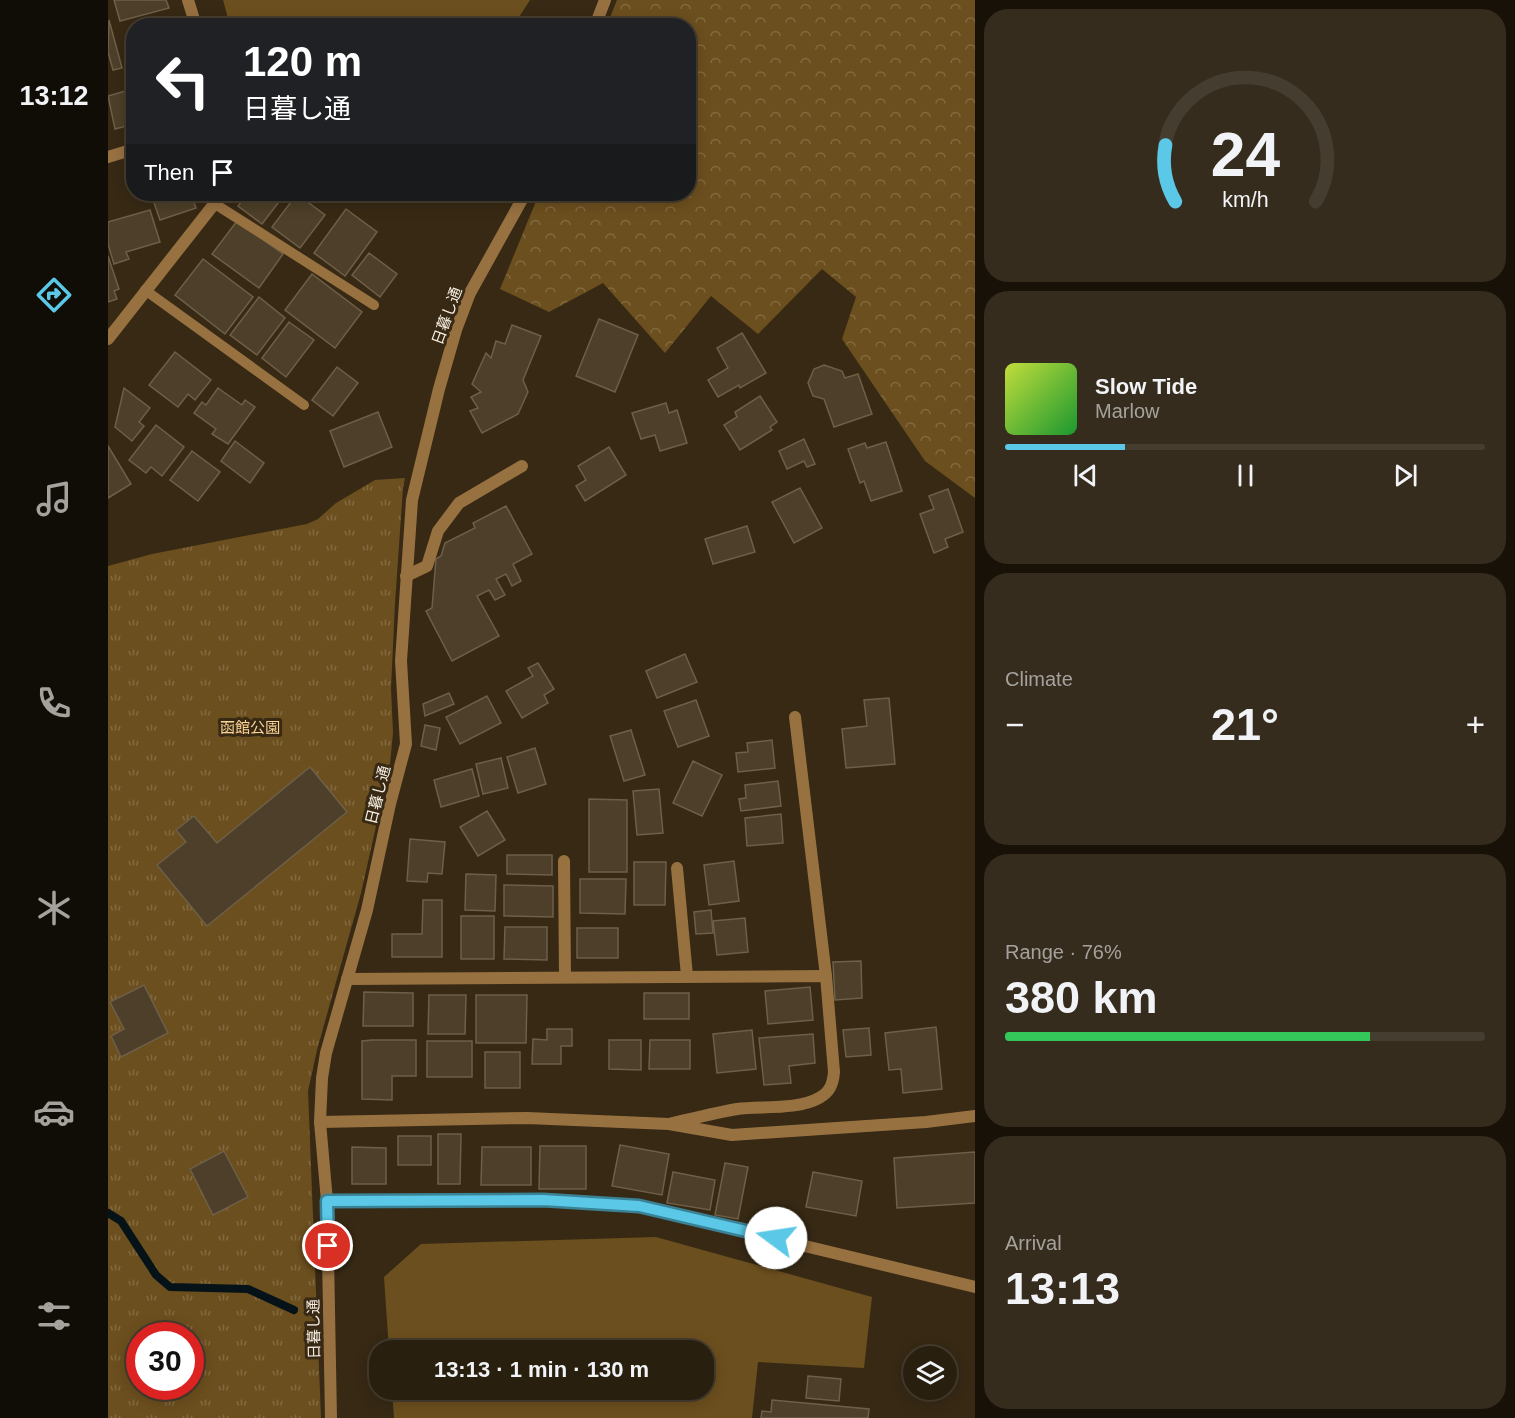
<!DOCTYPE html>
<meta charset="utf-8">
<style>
body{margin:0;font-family:Helvetica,"Noto Sans JP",sans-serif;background:#352c1d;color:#f1f3f6;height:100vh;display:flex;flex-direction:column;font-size:22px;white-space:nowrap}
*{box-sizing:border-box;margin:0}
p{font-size:20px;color:#a5a29e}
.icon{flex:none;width:33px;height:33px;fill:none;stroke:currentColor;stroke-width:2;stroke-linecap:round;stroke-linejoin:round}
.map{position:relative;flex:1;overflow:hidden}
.details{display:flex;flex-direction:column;gap:9px;padding:9px;background:#171108;width:540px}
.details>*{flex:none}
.guide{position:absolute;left:18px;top:18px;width:570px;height:183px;border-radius:24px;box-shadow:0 3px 15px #0003,0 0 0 2px #453d2f;background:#202124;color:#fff;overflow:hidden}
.controls{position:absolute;left:795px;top:1346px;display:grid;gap:12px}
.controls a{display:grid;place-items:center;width:54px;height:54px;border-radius:50%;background:#291f0f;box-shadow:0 3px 15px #0003,0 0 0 2px #453d2f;font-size:30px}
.speed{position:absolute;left:18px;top:1322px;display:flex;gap:12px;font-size:30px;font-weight:700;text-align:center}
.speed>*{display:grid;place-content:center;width:78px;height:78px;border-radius:50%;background:#291f0f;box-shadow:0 3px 15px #0003,0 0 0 2px #453d2f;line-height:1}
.speed .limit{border:9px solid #d22;background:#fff;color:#111}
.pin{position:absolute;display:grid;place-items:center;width:51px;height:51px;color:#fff;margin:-26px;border:3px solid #fff;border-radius:50%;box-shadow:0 2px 6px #0007}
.me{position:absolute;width:66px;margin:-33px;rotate:284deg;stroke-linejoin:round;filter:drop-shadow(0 0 4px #0008)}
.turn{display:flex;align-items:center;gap:21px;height:126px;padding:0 18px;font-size:27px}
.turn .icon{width:78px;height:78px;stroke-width:2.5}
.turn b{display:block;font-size:42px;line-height:51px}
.then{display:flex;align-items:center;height:57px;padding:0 18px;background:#0003;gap:12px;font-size:22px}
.big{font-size:45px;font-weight:700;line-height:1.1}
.details .card{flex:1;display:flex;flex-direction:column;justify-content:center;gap:9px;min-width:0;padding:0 21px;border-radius:24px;background:#352c1d}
.details .dial{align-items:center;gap:0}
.dial svg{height:156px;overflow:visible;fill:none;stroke:#453d2f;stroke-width:7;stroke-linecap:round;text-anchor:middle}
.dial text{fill:#f1f3f6;stroke:none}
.song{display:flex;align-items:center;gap:18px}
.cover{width:72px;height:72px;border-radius:9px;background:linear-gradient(135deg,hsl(70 70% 55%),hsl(130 70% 35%))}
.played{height:6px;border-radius:3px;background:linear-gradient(90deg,#5ac8e6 25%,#453d2f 25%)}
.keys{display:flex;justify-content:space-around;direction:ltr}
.heat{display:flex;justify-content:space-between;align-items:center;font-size:33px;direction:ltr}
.charge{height:9px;border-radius:4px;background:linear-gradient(90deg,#34c759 76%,#453d2f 0)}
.trip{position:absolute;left:261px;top:1340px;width:345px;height:60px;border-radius:24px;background:#291f0f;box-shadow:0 3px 15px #0003,0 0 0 2px #453d2f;font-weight:700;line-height:60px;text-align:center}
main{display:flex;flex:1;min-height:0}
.tab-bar{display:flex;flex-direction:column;width:108px;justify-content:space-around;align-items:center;background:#100c06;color:#a5a29e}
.tab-bar .icon{width:42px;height:42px}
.tab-bar .current{color:#5ac8e6}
.tab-bar b{font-size:27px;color:#f1f3f6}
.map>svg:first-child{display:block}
.grass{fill:url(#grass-tufts);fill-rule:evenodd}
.forest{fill:url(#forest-crowns)}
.pitch{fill:#6c4f1e}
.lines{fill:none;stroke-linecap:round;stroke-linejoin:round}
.stream{stroke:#051319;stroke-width:8}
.building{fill:#4d3f29;stroke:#6e5f48;stroke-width:1.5}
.service{stroke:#987141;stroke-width:10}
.minor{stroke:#987141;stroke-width:12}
.route-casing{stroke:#3a8296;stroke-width:15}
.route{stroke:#5ac8e6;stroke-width:10}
.labels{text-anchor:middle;stroke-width:6;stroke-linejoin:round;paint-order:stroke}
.street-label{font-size:15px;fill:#f9f0e3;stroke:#372914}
.park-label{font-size:15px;fill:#fdd497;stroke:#372914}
</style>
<main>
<nav class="tab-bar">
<b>13:12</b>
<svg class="icon current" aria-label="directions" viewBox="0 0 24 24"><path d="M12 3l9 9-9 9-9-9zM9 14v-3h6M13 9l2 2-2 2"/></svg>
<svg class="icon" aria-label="music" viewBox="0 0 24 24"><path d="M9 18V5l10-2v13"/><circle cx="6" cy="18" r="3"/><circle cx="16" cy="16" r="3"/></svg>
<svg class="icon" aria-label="phone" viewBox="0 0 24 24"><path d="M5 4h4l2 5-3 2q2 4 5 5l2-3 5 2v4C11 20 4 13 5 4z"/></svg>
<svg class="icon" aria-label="climate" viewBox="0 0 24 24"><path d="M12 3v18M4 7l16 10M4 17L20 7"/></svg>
<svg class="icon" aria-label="car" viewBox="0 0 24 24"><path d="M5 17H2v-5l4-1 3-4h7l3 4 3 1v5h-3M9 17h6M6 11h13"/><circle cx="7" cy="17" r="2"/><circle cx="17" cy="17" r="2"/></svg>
<svg class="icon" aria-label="filters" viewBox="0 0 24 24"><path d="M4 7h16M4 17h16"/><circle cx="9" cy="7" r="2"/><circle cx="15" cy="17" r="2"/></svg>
</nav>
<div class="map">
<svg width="867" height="1418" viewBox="0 0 867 1418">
<defs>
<pattern id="grass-tufts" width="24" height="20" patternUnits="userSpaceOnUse" patternTransform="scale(1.5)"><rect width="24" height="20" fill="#6c4f1e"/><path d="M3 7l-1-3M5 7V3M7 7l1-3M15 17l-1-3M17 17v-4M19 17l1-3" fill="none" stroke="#82693f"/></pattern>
<pattern id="forest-crowns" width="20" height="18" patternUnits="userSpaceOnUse" patternTransform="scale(1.5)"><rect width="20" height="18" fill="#6c4f1e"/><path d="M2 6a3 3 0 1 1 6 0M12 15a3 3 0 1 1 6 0" fill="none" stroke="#82693f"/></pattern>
</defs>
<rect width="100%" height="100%" fill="#372914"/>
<!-- grass -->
<path class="grass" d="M297,478L295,488L287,603L283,689L285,733L282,764L253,893L209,1050L200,1091L213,1418H0V566L44,554L199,524L210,519L228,503L267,480ZM32,1335H82V1386H32Z"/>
<!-- forest -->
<polygon class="forest" points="509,0 867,0 867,498 817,461 734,339 748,297 714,269 650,334 603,296 557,353 495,283 441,312 392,289 431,194 580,194 580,26 499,25"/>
<!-- pitch -->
<g class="pitch">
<polygon points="115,0 422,0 406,25 122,26"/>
<polygon points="548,1237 764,1297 756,1368 650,1362 644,1418 286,1418 284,1389 596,1389 596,1350 281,1350 276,1277 313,1244"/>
</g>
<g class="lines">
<!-- stream -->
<polyline class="stream" points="0,1213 13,1221 48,1275 62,1287 140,1289 186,1310"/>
</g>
<!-- building -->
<g class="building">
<polygon points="6,0 58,0 61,8 12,21"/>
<polygon points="1,20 14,68 5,70 0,52"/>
<polygon points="21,90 26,107 26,124 7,129 0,96"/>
<polygon points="43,194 83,194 88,208 52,220"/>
<polygon points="139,194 177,194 154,224 130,206"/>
<polygon points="189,194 217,215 192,248 164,227"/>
<polygon points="238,209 269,232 237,276 206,253"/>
<polygon points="42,210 52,242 18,252 21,259 6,264 0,244 0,222"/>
<polygon points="129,221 175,254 151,288 104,254"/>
<polygon points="261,253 289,274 272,297 244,275"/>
<polygon points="0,256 11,289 6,291 9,299 0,302"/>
<polygon points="95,259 145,297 117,334 67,295"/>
<polygon points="204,274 254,312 227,348 177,310"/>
<polygon points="151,297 177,318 149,355 122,335"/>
<polygon points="491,319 530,335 507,392 468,376"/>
<polygon points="181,322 206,340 178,377 154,358"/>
<polygon points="404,325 433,336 415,380 420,392 410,414 374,433 362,411 370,408 363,397 373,392 364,384 378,353 383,358 388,341 397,344"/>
<polygon points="634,333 658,373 632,388 631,385 610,397 600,380 620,368 609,348"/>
<polygon points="67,352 103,380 87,400 80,394 70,407 41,385"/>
<polygon points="716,365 734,371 737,378 750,374 764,414 726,427 716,399 705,396 700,383 706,369"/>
<polygon points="229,367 250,383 225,416 204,400"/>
<polygon points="16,388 42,408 31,422 36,426 24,441 7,427"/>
<polygon points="110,388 134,405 137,400 147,407 120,444 104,434 108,429 86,413 94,402 98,405"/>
<polygon points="652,396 669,422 662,427 664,430 632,450 616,425 629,417 627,412"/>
<polygon points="558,403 561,413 569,410 579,443 552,451 547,435 533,439 524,413"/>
<polygon points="270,412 284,447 236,467 222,431"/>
<polygon points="48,425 76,447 54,476 43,467 38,473 21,460"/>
<polygon points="696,439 707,464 699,467 696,461 679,469 671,451"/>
<polygon points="127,441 156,463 142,483 113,461"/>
<polygon points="778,442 794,491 763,501 756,481 752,483 740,449 757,443 759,448"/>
<polygon points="0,446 23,484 0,498"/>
<polygon points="501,447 518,475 477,501 468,486 478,480 470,466"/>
<polygon points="84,451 112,472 90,501 62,480"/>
<polygon points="692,488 714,528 686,543 664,502"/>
<polygon points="840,489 855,532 837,539 840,547 826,553 812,514 826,509 821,496"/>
<polygon points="398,506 424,554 405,564 413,581 404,586 398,574 388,579 397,595 387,600 381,590 369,596 391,636 344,661 318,611 324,608 328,559 333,556 337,543 367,528 365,523"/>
<polygon points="639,526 647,552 605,564 597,539"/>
<polygon points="577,654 589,682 549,698 538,671"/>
<polygon points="430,663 446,689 436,695 440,703 414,718 398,691 425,676 420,668"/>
<polygon points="341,693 346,704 317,716 315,704"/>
<polygon points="379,696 393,723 352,744 338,717"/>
<polygon points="781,698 787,764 738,768 734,729 759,726 756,700"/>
<polygon points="588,700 601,736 570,747 556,711"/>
<polygon points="317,725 332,728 328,750 313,746"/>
<polygon points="523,730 537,775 516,781 502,736"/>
<polygon points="664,740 667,768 630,772 628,753 640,752 639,743"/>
<polygon points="427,748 438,784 410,793 399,757"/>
<polygon points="393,758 400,788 375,794 368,764"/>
<polygon points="585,761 614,775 594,816 565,803"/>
<polygon points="202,767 239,812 99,926 49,865 78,842 68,830 86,816 109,843"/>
<polygon points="364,769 371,796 333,807 326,780"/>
<polygon points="670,781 673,806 633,811 631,799 638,798 637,785"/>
<polygon points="551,789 555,833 529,835 525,791"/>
<polygon points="481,799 519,800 519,872 481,872"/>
<polygon points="379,811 397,840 370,856 352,827"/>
<polygon points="673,814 675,843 639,846 637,818"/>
<polygon points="302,839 337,842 334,874 320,873 319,882 299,881"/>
<polygon points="399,855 444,855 444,875 399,874"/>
<polygon points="626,861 631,901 601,905 596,865"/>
<polygon points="526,862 558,862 557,905 526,905"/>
<polygon points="358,874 388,875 387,911 357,910"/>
<polygon points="472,879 518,879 517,914 472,913"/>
<polygon points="396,885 445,886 445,917 396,916"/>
<polygon points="315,900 334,900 334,957 284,957 284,934 314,934"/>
<polygon points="603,910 605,933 588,934 586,912"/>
<rect x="353" y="916" width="33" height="43"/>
<polygon points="637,918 640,952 609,955 605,921"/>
<polygon points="397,927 439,927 439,960 396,959"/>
<rect x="469" y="928" width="41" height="30"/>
<polygon points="753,961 754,998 727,1000 725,962"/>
<polygon points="36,985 60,1033 13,1057 3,1036 16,1029 2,1002"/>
<polygon points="702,987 705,1020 660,1024 657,991"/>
<polygon points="256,992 305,993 305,1026 255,1026"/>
<rect x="536" y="993" width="45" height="26"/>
<polygon points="321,995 358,995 357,1034 320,1034"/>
<polygon points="368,995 419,995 418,1043 368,1043"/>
<polygon points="828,1027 834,1089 795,1093 793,1069 781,1070 777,1033"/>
<polygon points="761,1028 763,1055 738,1057 735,1030"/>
<polygon points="439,1029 464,1029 464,1046 453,1046 453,1064 424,1064 425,1039 439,1040"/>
<polygon points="644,1030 648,1069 609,1073 605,1034"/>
<polygon points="705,1034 707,1063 681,1066 683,1083 656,1085 651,1038"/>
<polygon points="264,1040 308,1040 308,1076 284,1076 284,1100 254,1099 254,1041"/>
<polygon points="501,1040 533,1040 533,1070 501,1069"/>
<polygon points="542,1040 582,1040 582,1069 541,1069"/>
<rect x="319" y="1041" width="45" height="36"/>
<rect x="377" y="1052" width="35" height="36"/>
<polygon points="330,1134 353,1134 352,1184 330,1184"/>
<rect x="290" y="1136" width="33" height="29"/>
<polygon points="512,1145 561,1154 554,1195 504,1186"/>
<polygon points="432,1146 478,1146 478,1189 431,1189"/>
<polygon points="244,1147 278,1148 278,1184 244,1184"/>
<polygon points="374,1147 423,1147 423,1185 373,1185"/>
<polygon points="116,1151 140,1197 105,1215 82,1169"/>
<polygon points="867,1152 867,1203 789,1208 786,1158"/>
<polygon points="617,1163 640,1167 630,1219 607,1215"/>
<polygon points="565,1172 607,1180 602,1210 559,1203"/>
<polygon points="705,1172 754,1181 748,1216 698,1207"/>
<polygon points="700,1376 733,1379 731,1401 698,1398"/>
<polygon points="664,1400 761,1409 760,1418 653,1418 654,1411 663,1412"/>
</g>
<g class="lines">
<!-- service -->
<g class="service">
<polyline points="107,204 266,305"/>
<polyline points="37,290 196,405"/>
</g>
<!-- minor -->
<g class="minor">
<polyline points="80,0 88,26"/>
<polyline points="487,26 497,0"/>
<polyline points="0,157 26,149"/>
<polyline points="0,339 114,194"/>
<polyline points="298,576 319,566 330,531 351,503 414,466"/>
<polyline points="687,717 718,976"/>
<polyline points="456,861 457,977"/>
<polyline points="569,868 579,976"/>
<path d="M239,979L718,976L726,1072C725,1084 722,1092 711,1098C690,1110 653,1106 629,1109C606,1113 583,1119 561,1124"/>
<polyline points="212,1122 419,1118 561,1124 624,1135 818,1122 867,1116"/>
<polyline points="219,1201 435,1200 531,1206 867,1287"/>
<polyline points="223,1418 219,1201 212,1122 214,1078 218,1053 259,910 282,804 298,744 293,661 304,500 331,389 348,330 362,293 417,194"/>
</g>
</g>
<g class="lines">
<defs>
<polyline id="route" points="220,1246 219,1201 435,1200 531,1206 668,1238"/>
</defs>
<!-- route casing -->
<use href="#route" class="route-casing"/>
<!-- route -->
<use href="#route" class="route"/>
</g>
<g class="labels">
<!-- street labels -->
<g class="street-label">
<text transform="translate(339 316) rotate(-70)" y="5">日暮し通</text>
<text transform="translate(270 795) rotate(-76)" y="5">日暮し通</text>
<text transform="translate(206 1329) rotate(-91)" y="5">日暮し通</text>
</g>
<!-- park labels -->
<g class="park-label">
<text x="142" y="733">函館公園</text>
</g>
</g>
</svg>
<div class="controls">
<a><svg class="icon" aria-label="layers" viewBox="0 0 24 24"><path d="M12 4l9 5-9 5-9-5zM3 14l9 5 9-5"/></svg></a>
</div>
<div class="speed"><div class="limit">30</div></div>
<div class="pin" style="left:220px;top:1246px;background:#d93025"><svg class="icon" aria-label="arrive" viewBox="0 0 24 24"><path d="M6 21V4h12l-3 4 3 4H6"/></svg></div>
<svg class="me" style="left:668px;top:1238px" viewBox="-20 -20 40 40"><circle r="19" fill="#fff"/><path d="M0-13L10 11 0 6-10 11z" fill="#5ac8e6"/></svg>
<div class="trip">13:13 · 1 min · 130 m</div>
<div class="guide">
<div class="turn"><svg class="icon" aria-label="left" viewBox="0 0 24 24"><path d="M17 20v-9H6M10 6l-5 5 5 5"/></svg><div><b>120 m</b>日暮し通</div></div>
<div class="then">Then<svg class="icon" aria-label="arrive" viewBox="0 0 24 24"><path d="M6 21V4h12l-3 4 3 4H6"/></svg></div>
</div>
</div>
<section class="details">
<div class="card dial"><svg viewBox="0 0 100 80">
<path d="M14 69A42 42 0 1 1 86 69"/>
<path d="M14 69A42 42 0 0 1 9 40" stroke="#5ac8e6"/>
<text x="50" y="56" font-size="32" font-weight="700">24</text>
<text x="50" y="72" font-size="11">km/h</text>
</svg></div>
<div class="card">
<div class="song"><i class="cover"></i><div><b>Slow Tide</b><p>Marlow</p></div></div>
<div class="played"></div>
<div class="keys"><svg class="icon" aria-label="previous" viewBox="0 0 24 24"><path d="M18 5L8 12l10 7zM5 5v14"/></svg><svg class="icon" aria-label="pause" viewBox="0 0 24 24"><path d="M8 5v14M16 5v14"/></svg><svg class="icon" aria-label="next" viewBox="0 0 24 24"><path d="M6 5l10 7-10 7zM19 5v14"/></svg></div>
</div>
<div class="card"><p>Climate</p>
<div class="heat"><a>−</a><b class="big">21°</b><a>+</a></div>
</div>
<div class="card"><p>Range · 76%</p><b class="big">380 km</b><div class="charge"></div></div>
<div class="card"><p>Arrival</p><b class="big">13:13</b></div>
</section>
</main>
